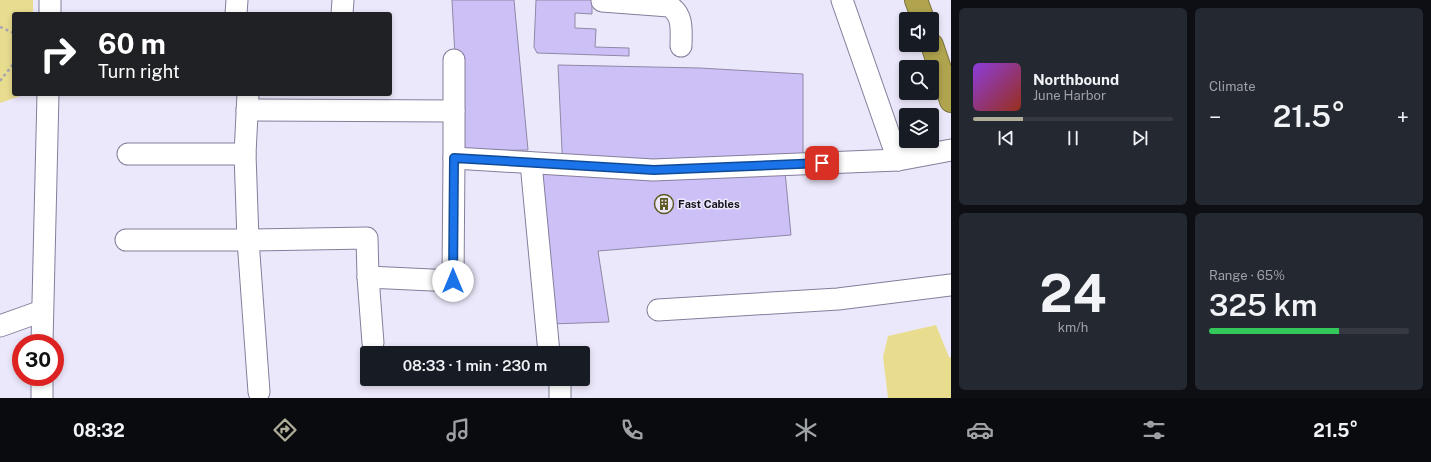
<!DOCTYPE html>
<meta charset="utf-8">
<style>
body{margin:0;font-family:"Public Sans",sans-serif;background:#242831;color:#f1f3f6;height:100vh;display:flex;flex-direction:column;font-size:15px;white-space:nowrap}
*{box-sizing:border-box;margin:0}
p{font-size:13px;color:#9ea1a6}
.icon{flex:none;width:22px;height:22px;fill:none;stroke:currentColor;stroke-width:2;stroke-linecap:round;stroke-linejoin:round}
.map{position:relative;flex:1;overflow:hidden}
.panel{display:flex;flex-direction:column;gap:8px;padding:8px;background:#0d0f14;width:480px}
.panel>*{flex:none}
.top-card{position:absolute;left:12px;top:12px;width:380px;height:84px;border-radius:4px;box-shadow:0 2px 6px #0003;background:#202124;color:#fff;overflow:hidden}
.tools{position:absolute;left:899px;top:12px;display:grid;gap:8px}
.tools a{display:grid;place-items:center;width:40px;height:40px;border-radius:4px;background:#171b24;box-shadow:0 2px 6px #0003;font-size:20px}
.speed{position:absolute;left:12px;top:334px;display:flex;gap:8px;font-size:20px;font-weight:700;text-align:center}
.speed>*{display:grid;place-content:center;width:52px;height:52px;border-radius:50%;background:#171b24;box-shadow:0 2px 6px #0003;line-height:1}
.speed .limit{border:6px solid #d22;background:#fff;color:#111}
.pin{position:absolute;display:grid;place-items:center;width:34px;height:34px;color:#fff;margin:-17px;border-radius:8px;box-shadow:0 2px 6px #0006}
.me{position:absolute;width:44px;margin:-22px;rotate:0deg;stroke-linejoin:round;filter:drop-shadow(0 0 3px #0008)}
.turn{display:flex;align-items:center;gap:14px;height:84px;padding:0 20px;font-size:18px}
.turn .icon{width:52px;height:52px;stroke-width:2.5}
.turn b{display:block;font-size:28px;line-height:34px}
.big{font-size:30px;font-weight:600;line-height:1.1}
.panel .tile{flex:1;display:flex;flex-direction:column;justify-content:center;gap:6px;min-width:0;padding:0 14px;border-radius:6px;background:#242831}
.panel .dial{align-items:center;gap:0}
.dial b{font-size:52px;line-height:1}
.song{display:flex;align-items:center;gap:12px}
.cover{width:48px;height:48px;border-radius:6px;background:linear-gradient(135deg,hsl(270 70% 55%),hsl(10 70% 35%))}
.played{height:4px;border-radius:2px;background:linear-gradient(90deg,#b0ae98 25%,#363941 25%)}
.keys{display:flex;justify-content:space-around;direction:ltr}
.heat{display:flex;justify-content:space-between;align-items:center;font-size:22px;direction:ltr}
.charge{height:6px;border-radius:3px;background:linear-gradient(90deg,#34c759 65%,#363941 0)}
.panel .tiles{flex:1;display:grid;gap:8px;grid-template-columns:repeat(2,1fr)}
.trip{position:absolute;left:360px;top:346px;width:230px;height:40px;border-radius:4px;background:#171b24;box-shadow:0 2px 6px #0003;font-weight:600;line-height:40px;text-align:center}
.dock{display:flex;height:64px;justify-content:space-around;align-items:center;background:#090b0e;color:#9ea1a6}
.dock .icon{width:28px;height:28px}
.dock .current{color:#b0ae98}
.dock b{font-size:18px;color:#f1f3f6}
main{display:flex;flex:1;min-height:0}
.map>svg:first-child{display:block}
.green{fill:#e8dd8f}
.building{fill:#cdc0f7;stroke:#8f88a6}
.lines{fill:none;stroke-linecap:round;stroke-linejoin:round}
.minor-casing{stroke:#847e9b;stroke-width:23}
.highway-casing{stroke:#7a723e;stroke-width:24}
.path{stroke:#a8a4b5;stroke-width:2.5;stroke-dasharray:3 3;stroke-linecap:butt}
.minor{stroke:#fff;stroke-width:21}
.highway{stroke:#b0a44e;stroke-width:22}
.route-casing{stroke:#114b97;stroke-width:10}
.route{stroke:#1a73e8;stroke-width:7}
.labels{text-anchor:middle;stroke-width:3;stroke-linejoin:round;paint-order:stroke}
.poi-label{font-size:11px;font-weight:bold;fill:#17141f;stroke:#ece8fb;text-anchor:start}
</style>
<main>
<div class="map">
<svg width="951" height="398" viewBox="0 0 951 398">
<rect width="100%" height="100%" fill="#ece8fb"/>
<!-- green -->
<g class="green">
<polygon points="0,0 33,0 33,14 14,14 14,94 26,94 0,103"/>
<polygon points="936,325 949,357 951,357 951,398 888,398 883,357 888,336"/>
</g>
<!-- building -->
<g class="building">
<polygon points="452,0 514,0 528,150 460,151"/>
<polygon points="536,0 592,0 592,14 575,13 575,28 596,29 595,47 629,48 629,56 537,53 534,47"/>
<polygon points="558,65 700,68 803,74 803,159 784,161 791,235 598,251 609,322 550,324 536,172 563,171"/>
</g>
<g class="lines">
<defs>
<g id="minor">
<polyline points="842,0 898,160"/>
<path d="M602,1L669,6C684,15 681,31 681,46"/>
<polyline points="50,14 50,0"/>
<polyline points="236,14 237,0"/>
<polyline points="342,14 343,0"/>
<polyline points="454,60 454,158"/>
<polyline points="247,110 454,111"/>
<polyline points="245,154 248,94"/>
<polyline points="531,163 549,353"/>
<polyline points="126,240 248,240 245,154 128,154"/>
<polyline points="658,310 838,299 951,285"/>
<polyline points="0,326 42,311"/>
<polyline points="42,343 48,94"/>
<polyline points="373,343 368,277 453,281 454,158 653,170 898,160 951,150"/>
<polyline points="42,377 42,398"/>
<polyline points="259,392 248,240 367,238 368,277"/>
<polyline points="560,398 560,379"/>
</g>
<g id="highway">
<polyline points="916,0 923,19"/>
<polyline points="932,45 951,101"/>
</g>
</defs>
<!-- minor casing -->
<use href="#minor" class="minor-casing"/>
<!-- highway casing -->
<use href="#highway" class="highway-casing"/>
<!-- path -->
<g class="path">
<polyline points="0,27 14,33"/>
<polyline points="0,81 14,63"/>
</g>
<!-- minor -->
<use href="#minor" class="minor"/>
<!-- highway -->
<use href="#highway" class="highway"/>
</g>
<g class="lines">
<defs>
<polyline id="route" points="453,281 454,158 654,170 822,163"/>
</defs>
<!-- route casing -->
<use href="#route" class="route-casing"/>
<!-- route -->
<use href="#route" class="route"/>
</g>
<!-- icons -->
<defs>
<symbol id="building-ring" viewBox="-11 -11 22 22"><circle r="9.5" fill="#ece8fb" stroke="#605926" stroke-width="1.5"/><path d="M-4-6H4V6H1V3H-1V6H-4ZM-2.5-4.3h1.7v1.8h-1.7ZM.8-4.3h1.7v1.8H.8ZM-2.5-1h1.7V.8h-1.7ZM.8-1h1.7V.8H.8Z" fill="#605926"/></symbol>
</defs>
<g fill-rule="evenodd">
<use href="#building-ring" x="653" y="193" width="22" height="22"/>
</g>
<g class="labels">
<!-- poi labels -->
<g class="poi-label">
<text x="678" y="208">Fast Cables</text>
</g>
</g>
</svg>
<div class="tools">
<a><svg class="icon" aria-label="sound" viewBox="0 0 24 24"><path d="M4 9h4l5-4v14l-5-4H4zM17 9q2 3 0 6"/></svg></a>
<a><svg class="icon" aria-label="search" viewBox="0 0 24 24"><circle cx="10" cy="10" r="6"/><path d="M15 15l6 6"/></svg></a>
<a><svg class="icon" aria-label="layers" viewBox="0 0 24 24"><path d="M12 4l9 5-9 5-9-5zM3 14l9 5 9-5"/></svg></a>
</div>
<div class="speed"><div class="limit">30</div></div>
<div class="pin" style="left:822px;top:163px;background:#d93025"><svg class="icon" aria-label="arrive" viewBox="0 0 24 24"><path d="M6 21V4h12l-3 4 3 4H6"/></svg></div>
<svg class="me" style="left:453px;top:281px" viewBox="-20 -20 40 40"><circle r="19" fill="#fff"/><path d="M0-13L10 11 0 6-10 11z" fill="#1a73e8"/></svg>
<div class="trip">08:33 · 1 min · 230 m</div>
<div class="top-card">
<div class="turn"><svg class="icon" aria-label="right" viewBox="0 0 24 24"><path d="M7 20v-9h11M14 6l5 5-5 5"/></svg><div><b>60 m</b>Turn right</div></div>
</div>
</div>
<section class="panel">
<div class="tiles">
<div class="tile">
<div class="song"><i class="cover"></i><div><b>Northbound</b><p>June Harbor</p></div></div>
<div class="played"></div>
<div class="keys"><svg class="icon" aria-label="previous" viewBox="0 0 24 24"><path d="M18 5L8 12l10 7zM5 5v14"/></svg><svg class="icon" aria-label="pause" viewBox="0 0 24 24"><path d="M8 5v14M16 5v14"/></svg><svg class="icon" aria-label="next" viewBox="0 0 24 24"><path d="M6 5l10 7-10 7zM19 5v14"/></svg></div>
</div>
<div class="tile"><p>Climate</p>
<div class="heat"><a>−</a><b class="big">21.5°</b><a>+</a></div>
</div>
<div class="tile dial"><b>24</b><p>km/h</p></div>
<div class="tile"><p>Range · 65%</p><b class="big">325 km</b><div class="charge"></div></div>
</div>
</section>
</main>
<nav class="dock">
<b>08:32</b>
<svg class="icon current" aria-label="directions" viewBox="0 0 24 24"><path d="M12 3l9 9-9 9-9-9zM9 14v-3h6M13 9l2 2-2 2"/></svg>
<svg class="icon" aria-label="music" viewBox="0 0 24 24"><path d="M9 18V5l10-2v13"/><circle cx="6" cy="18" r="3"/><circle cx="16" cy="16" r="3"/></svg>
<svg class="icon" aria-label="phone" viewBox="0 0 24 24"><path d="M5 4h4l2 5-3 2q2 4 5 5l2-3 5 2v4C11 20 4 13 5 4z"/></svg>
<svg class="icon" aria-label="climate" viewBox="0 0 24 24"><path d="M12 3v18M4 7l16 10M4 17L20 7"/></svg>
<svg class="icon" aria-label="car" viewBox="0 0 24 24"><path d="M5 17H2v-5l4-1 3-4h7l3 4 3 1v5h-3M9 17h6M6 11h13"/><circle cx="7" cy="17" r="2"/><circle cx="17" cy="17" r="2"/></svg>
<svg class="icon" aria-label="filters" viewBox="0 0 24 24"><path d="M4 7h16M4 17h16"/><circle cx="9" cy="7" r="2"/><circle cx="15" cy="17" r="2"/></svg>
<b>21.5°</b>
</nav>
